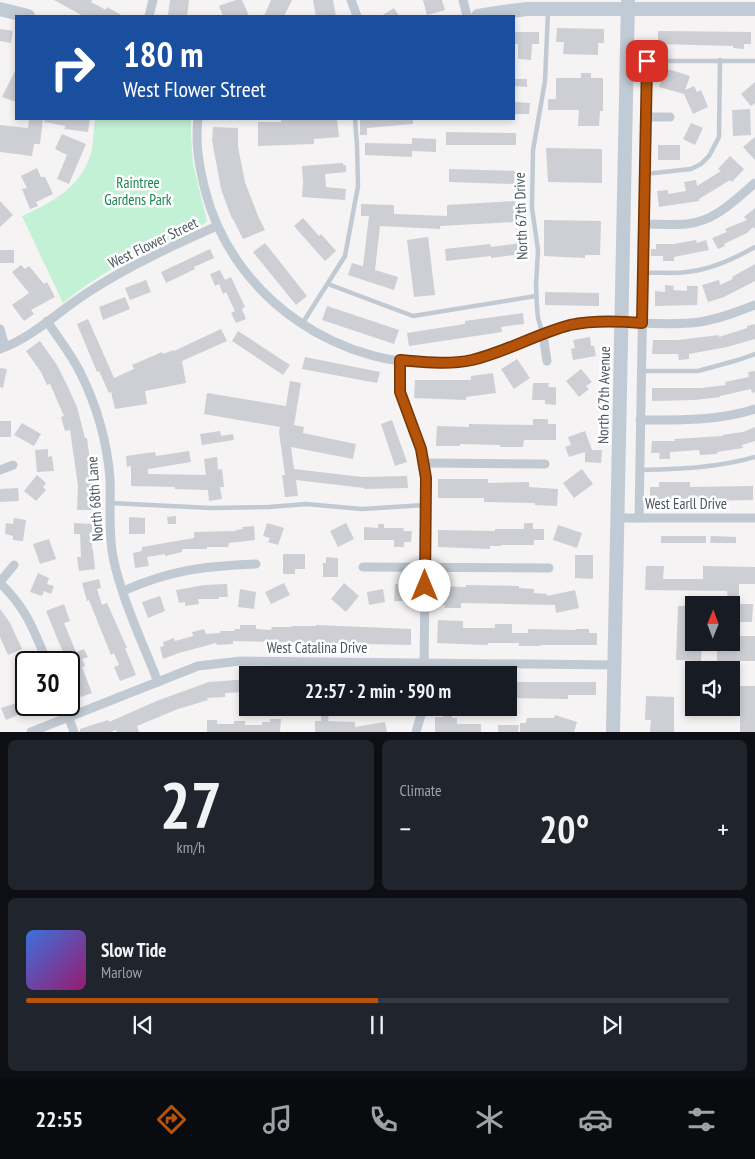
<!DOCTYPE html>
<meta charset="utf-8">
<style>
body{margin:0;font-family:"PT Sans Narrow",sans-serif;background:#20242c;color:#f1f3f6;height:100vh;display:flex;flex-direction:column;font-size:19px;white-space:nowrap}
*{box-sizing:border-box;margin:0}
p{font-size:16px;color:#9ea1a6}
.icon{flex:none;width:28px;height:28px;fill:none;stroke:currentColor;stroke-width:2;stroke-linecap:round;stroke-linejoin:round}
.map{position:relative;height:732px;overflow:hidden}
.side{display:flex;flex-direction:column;gap:8px;padding:8px;background:#0d0f14;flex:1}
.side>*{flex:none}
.banner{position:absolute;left:15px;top:15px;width:500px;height:105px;border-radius:0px;box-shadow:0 2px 8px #0003;background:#1a4fa0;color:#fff;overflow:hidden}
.needle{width:32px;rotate:1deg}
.fabs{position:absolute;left:685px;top:596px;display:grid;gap:10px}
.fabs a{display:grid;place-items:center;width:55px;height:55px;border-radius:0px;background:#171b24;box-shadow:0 2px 8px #0003;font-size:25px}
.speed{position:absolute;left:15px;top:651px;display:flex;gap:10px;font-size:25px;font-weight:700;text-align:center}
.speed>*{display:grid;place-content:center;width:65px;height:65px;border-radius:50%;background:#171b24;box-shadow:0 2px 8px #0003;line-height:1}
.speed .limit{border:2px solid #111;border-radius:8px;background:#fff;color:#111}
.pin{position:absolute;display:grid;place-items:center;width:42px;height:42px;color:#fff;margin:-21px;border-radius:10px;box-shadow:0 2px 8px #0006}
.me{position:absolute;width:55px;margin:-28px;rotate:0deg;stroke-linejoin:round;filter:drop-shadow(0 0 4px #0008)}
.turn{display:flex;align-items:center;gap:18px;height:105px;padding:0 25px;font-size:22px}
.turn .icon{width:65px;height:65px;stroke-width:2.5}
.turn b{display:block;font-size:35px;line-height:42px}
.big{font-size:38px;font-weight:700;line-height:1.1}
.side .widget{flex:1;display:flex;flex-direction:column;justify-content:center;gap:8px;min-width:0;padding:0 18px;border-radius:8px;background:#20242c}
.side .dial{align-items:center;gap:0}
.dial b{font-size:65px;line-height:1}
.song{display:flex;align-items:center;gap:15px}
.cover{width:60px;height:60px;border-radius:8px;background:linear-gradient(135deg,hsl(220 70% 55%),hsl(320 70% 35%))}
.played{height:5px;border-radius:2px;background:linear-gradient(90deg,#b45309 50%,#363941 50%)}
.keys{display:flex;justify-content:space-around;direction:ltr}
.heat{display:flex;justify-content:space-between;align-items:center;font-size:28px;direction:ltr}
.side .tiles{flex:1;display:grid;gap:8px;grid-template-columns:1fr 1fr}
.widget:last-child{grid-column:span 2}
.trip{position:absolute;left:239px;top:666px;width:278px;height:50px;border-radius:0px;background:#171b24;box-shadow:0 2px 8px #0003;font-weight:700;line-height:50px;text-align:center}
.tab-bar{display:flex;height:80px;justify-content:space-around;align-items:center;background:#090b0e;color:#9ea1a6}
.tab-bar .icon{width:35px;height:35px}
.tab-bar .on{color:#b45309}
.tab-bar b{font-size:22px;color:#f1f3f6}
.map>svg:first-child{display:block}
.green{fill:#c3f1d5}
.building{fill:#cdcfd5}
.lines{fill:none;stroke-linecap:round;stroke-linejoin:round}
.lane{stroke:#c1cad2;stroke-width:4.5}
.street{stroke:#c1cad2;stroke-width:9}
.secondary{stroke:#c1cbd6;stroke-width:14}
.route-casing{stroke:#753606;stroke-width:12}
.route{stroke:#b45309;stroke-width:9}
.labels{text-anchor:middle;stroke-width:5;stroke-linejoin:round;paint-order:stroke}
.park-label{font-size:15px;fill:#17864f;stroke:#fff}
.street-label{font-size:15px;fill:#4a5661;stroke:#fff}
</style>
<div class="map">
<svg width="755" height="732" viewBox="0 0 755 732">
<rect width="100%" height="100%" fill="#f5f3f3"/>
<!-- green -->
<path class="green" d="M95,119H191V136L193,164L207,221C201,230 139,254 124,262C103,274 82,287 63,303L22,216C51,203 82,187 91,153C94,142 93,130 95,119Z"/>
<!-- building -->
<g class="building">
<polygon points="54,0 92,0 91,2 106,10 107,7 123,16 83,16"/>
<polygon points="170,0 189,0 187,16 168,15"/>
<polygon points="236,0 242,0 249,16 223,16 219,6"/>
<polygon points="271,0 292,0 284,16 264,16"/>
<polygon points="313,0 333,0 336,16 316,16"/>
<polygon points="423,0 442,0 445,10 427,15"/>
<polygon points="394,8 399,16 381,16"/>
<polygon points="557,28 604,29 604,43 598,43 598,55 563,54 564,42 556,42"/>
<polygon points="0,29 13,31 11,43 0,41"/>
<polygon points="658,31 751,32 751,44 744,44 744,49 733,48 733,46 658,44"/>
<polygon points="514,32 539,32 539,44 532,44 531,60 518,59 518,44 514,44"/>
<polygon points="665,68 690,76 685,90 694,86 697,92 701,90 708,107 693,114 684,94 659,87"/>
<polygon points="16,69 16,102 2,97"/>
<polygon points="581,73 591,73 591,78 603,78 603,111 600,111 599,126 578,126 579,110 548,110 548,99 556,99 556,78 581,78"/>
<polygon points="514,79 527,79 527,87 514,86"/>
<polygon points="755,82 755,103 751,106 741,94"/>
<polygon points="514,102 530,103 529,114 514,114"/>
<polygon points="750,109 751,135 733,136 732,110"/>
<polygon points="29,119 43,119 40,144 34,144 32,156 0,152 0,125 28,128"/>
<polygon points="45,119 90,119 88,132 64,129 66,126 44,122"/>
<polygon points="281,119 337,119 339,137 314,139 314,144 258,146 258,122 281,122"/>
<polygon points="360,119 413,119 413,124 367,128 367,135 360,135"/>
<polygon points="691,123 703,128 695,145 683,139"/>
<polygon points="213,127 238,128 238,147 245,182 258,216 265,230 243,239 233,219 232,219 221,189 212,140"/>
<polygon points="446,132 516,133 516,145 446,145"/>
<polygon points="62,134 86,144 69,184 57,179 67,155 55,149"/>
<polygon points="755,137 755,160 743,147"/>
<polygon points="412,138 436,139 436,152 412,151 412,157 365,155 365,143 412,144"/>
<rect x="658" y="145" width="22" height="15"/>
<polygon points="546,148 602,149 602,183 548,182"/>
<polygon points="730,156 744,169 732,182 730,180 699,199 699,201 659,207 657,191 668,190 668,194 686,191 684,182 696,180 697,186 721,171 718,169"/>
<polygon points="343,163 343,165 346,165 346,172 325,174 326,187 346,189 345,200 302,197 303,183 302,166"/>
<polygon points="37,168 41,177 45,177 53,194 36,202 38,206 30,209 22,189 27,188 21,176"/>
<polygon points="449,169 515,171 514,184 449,182"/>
<polygon points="0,201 13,215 0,227"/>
<polygon points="515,201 516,222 440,226 440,229 380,226 375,270 398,277 394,290 348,275 352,263 363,266 369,216 361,216 361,204 394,205 394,214 447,216 447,205"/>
<polygon points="755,208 755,229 753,227 747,233 724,244 725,246 718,249 712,238 727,232 725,229 747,220 744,217"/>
<polygon points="303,218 319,236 321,234 336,251 325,261 294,226"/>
<polygon points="544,220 601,221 600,255 585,255 585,258 544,256"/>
<polygon points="428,237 435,295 414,297 407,240"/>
<polygon points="696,240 697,243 706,240 709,250 674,257 674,261 663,261 663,256 651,256 651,249 656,249 656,244 674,244"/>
<polygon points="265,243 307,296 296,305 253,252"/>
<polygon points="521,243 522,254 491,258 491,256 446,261 445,249 490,244 491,247"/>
<polygon points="210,249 214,258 194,267 195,269 166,283 161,272"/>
<rect x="0" y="250" width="14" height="13"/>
<polygon points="755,264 755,281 724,297 708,302 702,285 719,280 720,285 733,279 732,277"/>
<polygon points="21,265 25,269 29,266 44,284 47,282 55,297 31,310 34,314 24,321 12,305 29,293 12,272"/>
<polygon points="220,270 225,280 231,277 245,307 242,309 246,319 236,323 231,313 235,311 226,292 223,294 219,284 215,286 210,274"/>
<polygon points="146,280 151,292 130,300 125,288"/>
<polygon points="665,285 674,286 673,290 687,291 687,286 698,286 697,305 655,306 655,291 665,292"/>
<polygon points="545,292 599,293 599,306 545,305"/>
<polygon points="125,297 130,309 103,320 99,307"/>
<polygon points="327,306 399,330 394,344 322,320"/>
<polygon points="523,313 524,324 501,327 502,332 409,346 407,333 465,324 465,321"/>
<polygon points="88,319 114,378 134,369 132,365 162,352 163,354 173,350 174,351 221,329 227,341 182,361 186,383 145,391 147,404 115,409 111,392 109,393 99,371 97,372 77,324"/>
<polygon points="755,324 755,339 727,347 689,354 689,359 679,360 678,354 652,354 653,340 678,340 719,335 719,337 747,328 747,326"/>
<polygon points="238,331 290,365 283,375 232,341"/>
<polygon points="590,337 591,346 594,346 596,356 573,360 571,349 575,348 573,340"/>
<polygon points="40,341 57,365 68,387 77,407 85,438 87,438 94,491 94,510 77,510 78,486 70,430 65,431 61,417 64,416 50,384 47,385 41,372 26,351"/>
<polygon points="305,357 380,372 377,383 302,369"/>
<polygon points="517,359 530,378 514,389 501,369"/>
<polygon points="0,368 7,369 3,388 0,387"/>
<polygon points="581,369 592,382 586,386 589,389 579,397 566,381"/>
<polygon points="755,371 755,392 752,393 751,389 720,396 720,397 695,400 652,401 652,388 701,388 726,385 725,382 749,377 748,372"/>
<polygon points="493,373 496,393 466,397 466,400 414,398 415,380 471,380 471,376"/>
<polygon points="290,381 301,383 294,425 304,427 303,433 356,444 353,459 291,447 294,469 362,477 407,476 408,488 364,489 364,488 296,480 298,496 285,497 282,475 285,475 279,432 280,427 204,414 207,393 286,406"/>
<polygon points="533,383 549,383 548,387 556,387 556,405 545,404 545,400 532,400"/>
<polygon points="533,419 548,419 548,424 556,424 556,440 524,440 523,447 500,447 500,445 460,444 460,446 436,446 437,426 469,427 469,424 533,425"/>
<polygon points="392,420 407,462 395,466 381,424"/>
<rect x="0" y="421" width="11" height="16"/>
<polygon points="22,423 41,434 34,446 14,435"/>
<polygon points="755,427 755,441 742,445 743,448 717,452 717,454 700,455 699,450 670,452 670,459 659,459 660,453 651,453 652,441 675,441 674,439 723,436 722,435 743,432"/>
<polygon points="220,431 221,436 233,434 234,440 202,445 200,434"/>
<polygon points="585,431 592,450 602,450 601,463 585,462 585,452 569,457 565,447 571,445 568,437"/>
<polygon points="48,449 48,457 52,456 54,471 37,472 35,450"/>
<polygon points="189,451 191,462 148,469 148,474 206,475 204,459 217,457 218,470 222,469 224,487 220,487 222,499 209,501 208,490 175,489 175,487 131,486 131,466 127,467 126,456 155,452 156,456"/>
<polygon points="582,469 593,484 574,498 563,483"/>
<polygon points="37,475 46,483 43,487 46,490 36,501 24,491"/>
<polygon points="438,479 488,479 488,483 529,482 529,487 558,489 557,506 535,505 535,503 484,502 484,498 438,498"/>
<polygon points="659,482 690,482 690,487 753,486 753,500 650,502 650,487 659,487"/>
<polygon points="18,488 19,501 0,502 0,489"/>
<polygon points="176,516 176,524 168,524 167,517"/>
<polygon points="129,517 145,518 145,534 129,534"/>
<polygon points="14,518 26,520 23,541 13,540 13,536 5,534 6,523 13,524"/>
<polygon points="74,523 92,524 92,549 93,549 95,569 79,571 77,557 81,557 80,534 74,534"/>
<polygon points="267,523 284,528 278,545 268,542 270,538 263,536"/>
<polygon points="346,523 354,539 338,547 330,531"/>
<polygon points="524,523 533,523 533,529 544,529 544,540 534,540 534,545 501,545 502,546 490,546 490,549 438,547 438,530 495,531 495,529 524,529"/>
<polygon points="378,524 384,524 384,528 404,528 403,531 412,531 411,542 404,542 404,547 394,547 394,540 364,540 364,527 378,528"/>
<polygon points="558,525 582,533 577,548 553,540"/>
<polygon points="254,526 255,540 229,543 228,547 207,547 207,549 182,549 182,552 165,556 165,554 147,557 149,566 135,568 133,553 142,551 142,547 194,538 194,532 236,531 236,530 243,529 242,527"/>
<rect x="661" y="536" width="45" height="7"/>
<polygon points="711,536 736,537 736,543 710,543"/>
<polygon points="49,539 56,559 40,564 33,544"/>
<polygon points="283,554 305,554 305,569 295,569 295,574 283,574"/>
<polygon points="575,555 593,555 593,579 575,578"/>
<polygon points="326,557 338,558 338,577 323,577 323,563 326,563"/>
<polygon points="646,566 664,566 663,579 703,579 703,566 755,567 755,584 739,584 739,604 753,604 752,622 731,622 731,605 729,605 727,591 645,590"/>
<polygon points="38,573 49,578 47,584 54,586 51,594 44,591 42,596 30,592"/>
<polygon points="99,579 101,588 97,589 102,605 107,603 127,648 125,648 136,675 120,681 114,667 119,665 114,653 111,655 89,600 87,601 82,583"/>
<polygon points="284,583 290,595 271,604 265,592"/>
<polygon points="344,583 359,596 346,612 331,599"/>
<polygon points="227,584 228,597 219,597 219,599 198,599 199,604 185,606 185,602 179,603 176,590 205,585"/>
<polygon points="395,584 411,584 411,601 394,601"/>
<polygon points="466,585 519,586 519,588 534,589 534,593 547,594 547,596 575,590 579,608 556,613 555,605 461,603 461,608 444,608 445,605 438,605 438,586 466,587"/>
<polygon points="240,589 256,592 254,609 238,607"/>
<polygon points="383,589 385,602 369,605 367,592"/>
<polygon points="160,596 165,611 148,618 142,602"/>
<polygon points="64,604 70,621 64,623 76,652 84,649 88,657 82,659 85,666 82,667 92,693 81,697 69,666 69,662 67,662 46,611"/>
<polygon points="678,606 694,606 694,642 702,642 701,661 676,660"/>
<polygon points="0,609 10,623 22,649 8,655 0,637"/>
<polygon points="438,620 463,621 463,628 495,628 495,624 512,624 512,633 528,633 528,629 576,630 576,629 589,629 589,633 597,633 597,645 540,645 540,646 519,646 519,643 488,643 488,645 437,643"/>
<polygon points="240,625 256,625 256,629 271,630 272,627 292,627 292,626 316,626 316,625 411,629 411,645 233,641 233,644 217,645 216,643 179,653 163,659 160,647 164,646 163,642 174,638 175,641 193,636 192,632 204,629 206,634 220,633 220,631 234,631 235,629 240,629"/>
<polygon points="731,636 755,636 755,661 717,661 717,642 731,642"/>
<polygon points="236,680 248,680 248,692 225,693 225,697 207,698 208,700 178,709 137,726 139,732 117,732 116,730 111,732 80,732 80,729 108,720 109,722 159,700 209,682"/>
<polygon points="508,682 596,682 596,695 568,695 568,699 508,698"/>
<rect x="740" y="686" width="15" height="46"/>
<polygon points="646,696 674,697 674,732 650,732 651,720 645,720"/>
<polygon points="26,700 26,705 42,705 6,720 1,708"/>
<polygon points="321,714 329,714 328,721 355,722 355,727 385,722 387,732 315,732 315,721 321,721"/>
<polygon points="443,714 452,714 452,718 457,718 457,724 481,724 481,732 435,732 435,717 443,717"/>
<polygon points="555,715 577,722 574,732 520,732 520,723 526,723 527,718 554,718"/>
<polygon points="270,719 281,719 280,732 207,732 207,720 217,720 217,724 234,724 234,721 245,721 245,725 262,725 262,722 270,722"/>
<polygon points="498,725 519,725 518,732 498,732"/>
</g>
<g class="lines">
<!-- lane -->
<g class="lane">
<polyline points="647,61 755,61"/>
<polyline points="645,174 691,169 701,164 709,156 719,137 720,60"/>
<path d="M643,273C657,272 672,274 686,272C710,270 734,259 755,247"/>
<polyline points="328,284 413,316 536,296"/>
<polyline points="302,324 345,256 358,186 357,146 355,119"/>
<polyline points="543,335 538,318 537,307 536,285 538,250 532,208 533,150 545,81 548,11"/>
<polyline points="641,371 698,371 738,360 755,354"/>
<path d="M640,470C679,469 717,468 755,457"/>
<polyline points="110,503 211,508 269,507 306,504 362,509 425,505"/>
</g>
<!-- street -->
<g class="street">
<polyline points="351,0 357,16"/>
<polyline points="463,0 467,16"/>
<polyline points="149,16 153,0"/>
<polyline points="646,117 670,117"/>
<path d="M198,119C195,144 199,165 205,190C233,299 341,372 453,363C488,360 535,338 568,326C613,317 656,328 700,322C719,319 737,312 755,305"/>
<path d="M644,224C658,224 673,225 687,224C715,221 734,201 755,183"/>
<path d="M47,321C58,338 71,354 80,372C96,404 107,442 110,478C111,504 108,531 113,557C122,600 142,641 158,682"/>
<polyline points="0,329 5,347"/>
<polyline points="543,335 547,361"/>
<path d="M0,349C32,338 59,311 87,293C128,266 172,246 217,226"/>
<polyline points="400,360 400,392 421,449 426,478 424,675"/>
<path d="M640,420C679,420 718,421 755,409"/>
<polyline points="425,463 545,464"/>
<polyline points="0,470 13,465"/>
<polyline points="617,518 755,518"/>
<polyline points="639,518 647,55"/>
<polyline points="363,567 549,568"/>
<polyline points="0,582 14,565"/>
<path d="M0,583C26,608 34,630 47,662"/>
<path d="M123,591C171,570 204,566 256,564"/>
<polyline points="64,705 74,732"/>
<polyline points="31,732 198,666 240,661 615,665"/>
<polyline points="416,732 423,708"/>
</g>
<!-- secondary -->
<g class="secondary">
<polyline points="0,9 28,16"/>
<polyline points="478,16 503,12 527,9 755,9"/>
<polyline points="613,732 628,0"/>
</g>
</g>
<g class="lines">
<defs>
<path id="route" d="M425,586L426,478L421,449L400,392V360C424,362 448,365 472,360C506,352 536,334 570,325C593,320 618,321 642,323L647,61"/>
</defs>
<!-- route casing -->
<use href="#route" class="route-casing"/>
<!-- route -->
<use href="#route" class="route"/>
</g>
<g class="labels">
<!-- park labels -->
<g class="park-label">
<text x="138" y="188">Raintree<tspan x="138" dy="17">Gardens Park</tspan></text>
</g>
<!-- street labels -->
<g class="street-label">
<text transform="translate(521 216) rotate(-92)" y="5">North 67th Drive</text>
<text transform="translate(153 243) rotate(-26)" y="5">West Flower Street</text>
<text transform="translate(604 395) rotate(-89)" y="5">North 67th Avenue</text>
<text transform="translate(95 499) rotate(-94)" y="5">North 68th Lane</text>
<text x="686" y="509">West Earll Drive</text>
<text x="317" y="653">West Catalina Drive</text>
</g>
</g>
</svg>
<div class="fabs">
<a><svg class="needle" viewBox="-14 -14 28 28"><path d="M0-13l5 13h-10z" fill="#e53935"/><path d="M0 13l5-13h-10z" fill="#9ea1a6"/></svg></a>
<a><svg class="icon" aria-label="sound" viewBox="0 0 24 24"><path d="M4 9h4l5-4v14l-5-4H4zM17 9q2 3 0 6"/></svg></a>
</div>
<div class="speed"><div class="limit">30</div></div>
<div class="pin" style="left:647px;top:61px;background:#d93025"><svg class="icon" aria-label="arrive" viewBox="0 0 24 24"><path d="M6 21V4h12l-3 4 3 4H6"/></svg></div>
<svg class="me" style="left:425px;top:586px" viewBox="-20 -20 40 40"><circle r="19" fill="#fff"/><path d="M0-13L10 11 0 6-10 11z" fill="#b45309"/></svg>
<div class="trip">22:57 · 2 min · 590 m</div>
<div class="banner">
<div class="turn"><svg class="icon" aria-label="right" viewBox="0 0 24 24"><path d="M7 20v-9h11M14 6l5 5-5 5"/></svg><div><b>180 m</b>West Flower Street</div></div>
</div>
</div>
<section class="side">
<div class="tiles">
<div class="widget dial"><b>27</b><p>km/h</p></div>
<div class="widget"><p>Climate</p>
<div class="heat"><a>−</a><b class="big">20°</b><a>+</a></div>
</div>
<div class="widget">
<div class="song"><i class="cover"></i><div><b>Slow Tide</b><p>Marlow</p></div></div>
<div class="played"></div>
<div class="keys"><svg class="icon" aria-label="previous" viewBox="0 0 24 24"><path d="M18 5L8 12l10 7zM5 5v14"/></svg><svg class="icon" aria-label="pause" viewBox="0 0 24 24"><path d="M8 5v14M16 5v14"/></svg><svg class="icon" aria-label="next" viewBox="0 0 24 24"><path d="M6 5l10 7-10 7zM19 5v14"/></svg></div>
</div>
</div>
</section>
<nav class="tab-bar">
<b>22:55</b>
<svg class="icon on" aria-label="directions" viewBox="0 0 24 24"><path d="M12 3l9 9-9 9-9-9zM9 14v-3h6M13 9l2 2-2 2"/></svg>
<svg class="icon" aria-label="music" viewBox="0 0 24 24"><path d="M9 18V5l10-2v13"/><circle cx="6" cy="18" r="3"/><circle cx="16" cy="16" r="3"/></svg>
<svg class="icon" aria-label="phone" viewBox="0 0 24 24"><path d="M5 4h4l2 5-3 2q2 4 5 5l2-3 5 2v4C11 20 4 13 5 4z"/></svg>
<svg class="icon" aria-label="climate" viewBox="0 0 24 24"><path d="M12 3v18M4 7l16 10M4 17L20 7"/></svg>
<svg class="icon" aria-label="car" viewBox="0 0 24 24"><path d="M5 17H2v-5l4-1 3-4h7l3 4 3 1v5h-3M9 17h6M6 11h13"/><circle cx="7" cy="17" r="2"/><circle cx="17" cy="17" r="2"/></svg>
<svg class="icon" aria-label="filters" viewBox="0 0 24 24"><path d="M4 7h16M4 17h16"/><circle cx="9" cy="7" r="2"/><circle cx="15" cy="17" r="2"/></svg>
</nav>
